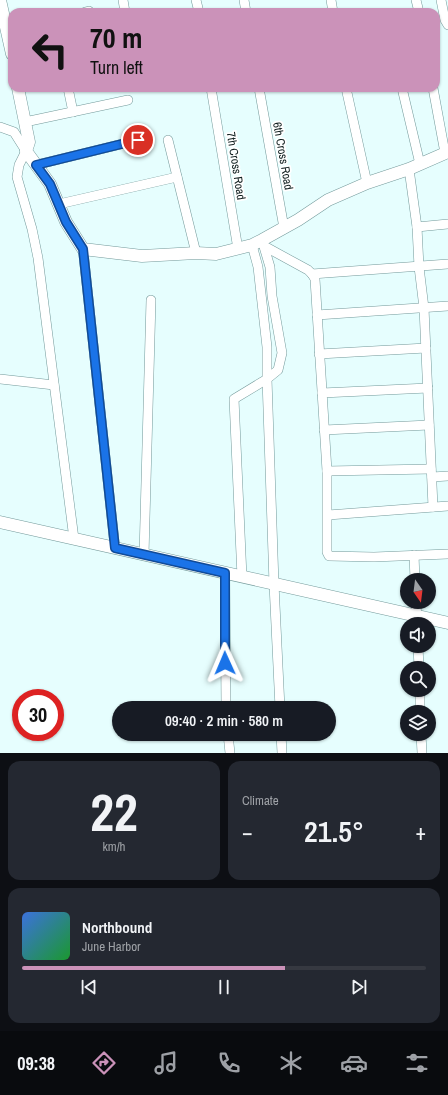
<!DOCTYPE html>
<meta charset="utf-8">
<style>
body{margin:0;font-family:"Archivo Narrow",sans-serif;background:#242831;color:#f1f3f6;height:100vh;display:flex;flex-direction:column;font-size:15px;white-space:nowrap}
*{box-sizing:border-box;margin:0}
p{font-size:13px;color:#9ea1a6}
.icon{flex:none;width:22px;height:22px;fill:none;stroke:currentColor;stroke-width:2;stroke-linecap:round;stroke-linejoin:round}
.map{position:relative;height:753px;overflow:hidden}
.panel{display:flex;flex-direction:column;gap:8px;padding:8px;background:#0d0f14;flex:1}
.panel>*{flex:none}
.hud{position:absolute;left:8px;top:8px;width:432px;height:84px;border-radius:12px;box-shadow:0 1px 3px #0004;background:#cb92b9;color:#111;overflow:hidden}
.needle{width:26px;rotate:166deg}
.buttons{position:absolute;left:400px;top:573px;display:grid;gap:8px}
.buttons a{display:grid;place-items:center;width:36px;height:36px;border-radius:50%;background:#171b24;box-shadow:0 1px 3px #0004;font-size:20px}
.speed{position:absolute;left:12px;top:689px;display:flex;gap:8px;font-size:20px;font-weight:700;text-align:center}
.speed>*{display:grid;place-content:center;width:52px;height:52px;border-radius:50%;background:#171b24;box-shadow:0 1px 3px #0004;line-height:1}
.speed .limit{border:6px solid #d22;background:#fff;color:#111}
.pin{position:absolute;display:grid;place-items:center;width:34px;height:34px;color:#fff;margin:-17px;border:2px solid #fff;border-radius:50%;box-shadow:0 1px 4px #0007}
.me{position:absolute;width:44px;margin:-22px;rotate:359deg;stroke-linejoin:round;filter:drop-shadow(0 0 3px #0008)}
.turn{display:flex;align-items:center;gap:14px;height:84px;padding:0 16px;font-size:18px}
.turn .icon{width:52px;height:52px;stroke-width:2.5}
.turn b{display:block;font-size:28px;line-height:34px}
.big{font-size:30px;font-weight:600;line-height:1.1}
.panel .card{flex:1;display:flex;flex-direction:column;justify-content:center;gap:6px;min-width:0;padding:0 14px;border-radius:12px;background:#242831}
.panel .dial{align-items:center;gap:0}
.dial b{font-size:52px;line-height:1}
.song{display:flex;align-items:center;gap:12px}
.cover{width:48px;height:48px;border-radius:6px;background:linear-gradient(135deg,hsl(220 70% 55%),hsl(130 70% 35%))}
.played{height:4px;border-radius:2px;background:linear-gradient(90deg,#cb92b9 65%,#363941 65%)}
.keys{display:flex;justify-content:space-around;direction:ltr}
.heat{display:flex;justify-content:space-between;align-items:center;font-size:22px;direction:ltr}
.panel .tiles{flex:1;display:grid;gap:8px;grid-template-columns:1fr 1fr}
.card:last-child{grid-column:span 2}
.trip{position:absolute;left:112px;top:701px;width:224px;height:40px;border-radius:20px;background:#171b24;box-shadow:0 1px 3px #0004;font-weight:600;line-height:40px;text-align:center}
.tab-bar{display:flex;height:64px;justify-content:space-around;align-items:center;background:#090b0e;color:#9ea1a6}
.tab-bar .icon{width:28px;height:28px}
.tab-bar .on{color:#cb92b9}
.tab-bar b{font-size:18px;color:#f1f3f6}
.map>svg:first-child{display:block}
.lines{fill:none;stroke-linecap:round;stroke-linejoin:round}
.minor-casing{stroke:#749a9b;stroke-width:10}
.tertiary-casing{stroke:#749a9b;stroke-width:13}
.minor{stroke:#fff;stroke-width:9}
.tertiary{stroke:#fff;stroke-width:12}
.route-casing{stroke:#114b97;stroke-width:10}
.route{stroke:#1a73e8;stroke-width:7}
.labels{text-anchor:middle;stroke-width:3.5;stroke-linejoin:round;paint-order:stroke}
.street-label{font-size:12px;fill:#101f1f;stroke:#fff}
</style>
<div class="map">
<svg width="448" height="753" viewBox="0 0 448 753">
<rect width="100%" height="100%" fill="#e6fefe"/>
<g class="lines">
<defs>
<g id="minor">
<polyline points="123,0 125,12"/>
<polyline points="196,0 199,12"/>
<polyline points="244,0 246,12"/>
<polyline points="331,0 333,12"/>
<polyline points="416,0 419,12"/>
<polyline points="441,0 445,20 448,25"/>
<polyline points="85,12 89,11"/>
<polyline points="68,88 73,112"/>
<polyline points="211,88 238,249"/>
<polyline points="259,88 284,228"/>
<polyline points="346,88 367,183"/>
<polyline points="402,88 420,164"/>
<polyline points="433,88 445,153"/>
<polyline points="25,122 128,100"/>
<polyline points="0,127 14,132 26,151 19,165 17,177 32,229 38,258 74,539"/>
<polyline points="168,140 196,253"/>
<polyline points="36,165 138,140"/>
<polyline points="409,169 417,227 419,267 424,308 433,507"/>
<polyline points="59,204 177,177"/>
<polyline points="417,227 448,224"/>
<polyline points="262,240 270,267 272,296 282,353 278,370 267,379 274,584 280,708"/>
<polyline points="264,246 308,270 312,274 315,279 327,471 327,552 329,556 374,557 448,554"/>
<polyline points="83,249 115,548"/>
<polyline points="312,274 448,264"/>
<polyline points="317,315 448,306"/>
<polyline points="319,354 426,348"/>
<polyline points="0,379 54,385"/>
<polyline points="322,393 428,388"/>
<polyline points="324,430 429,425"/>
<polyline points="327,471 431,469"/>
<polyline points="432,477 448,476"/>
<polyline points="328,515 448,506"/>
<polyline points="144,555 151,300"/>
<polyline points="414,555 415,580"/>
<polyline points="225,573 226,708"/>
<polyline points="242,577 234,399 267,379 267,347 258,267 252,245"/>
<polyline points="416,602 417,624"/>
<polyline points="418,646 419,668"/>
<polyline points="420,690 420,712"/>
<polyline points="228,734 230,753"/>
<polyline points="281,734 282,753"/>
<polyline points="421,734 422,753"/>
</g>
<g id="tertiary">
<polyline points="0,0 12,54"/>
<polyline points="18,88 29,142 26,151 50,184 66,222 83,249 142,256 196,253 216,254 252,245 262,240 298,220 328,200 367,183 409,169 448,152"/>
<polyline points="0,522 448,623"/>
</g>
</defs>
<!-- minor casing -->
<use href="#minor" class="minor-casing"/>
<!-- tertiary casing -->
<use href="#tertiary" class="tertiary-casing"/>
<!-- minor -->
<use href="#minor" class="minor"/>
<!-- tertiary -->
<use href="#tertiary" class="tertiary"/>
</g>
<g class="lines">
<defs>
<polyline id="route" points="138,140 36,165 50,184 66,222 83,249 115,548 225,573 225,663"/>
</defs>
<!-- route casing -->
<use href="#route" class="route-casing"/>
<!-- route -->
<use href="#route" class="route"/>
</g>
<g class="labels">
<!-- street labels -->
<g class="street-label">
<text transform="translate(283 156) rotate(80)" y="4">6th Cross Road</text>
<text transform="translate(236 166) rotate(81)" y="4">7th Cross Road</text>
</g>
</g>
</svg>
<div class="buttons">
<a><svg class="needle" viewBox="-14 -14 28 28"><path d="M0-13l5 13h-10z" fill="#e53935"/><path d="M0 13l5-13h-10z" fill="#9ea1a6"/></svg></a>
<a><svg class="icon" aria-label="sound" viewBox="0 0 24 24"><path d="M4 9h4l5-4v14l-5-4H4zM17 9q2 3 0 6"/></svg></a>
<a><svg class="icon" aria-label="search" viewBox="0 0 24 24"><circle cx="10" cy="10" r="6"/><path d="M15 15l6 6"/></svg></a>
<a><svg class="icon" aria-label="layers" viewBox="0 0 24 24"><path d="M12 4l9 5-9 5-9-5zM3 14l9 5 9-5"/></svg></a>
</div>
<div class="speed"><div class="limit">30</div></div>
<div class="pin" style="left:138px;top:140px;background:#d93025"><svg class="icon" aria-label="arrive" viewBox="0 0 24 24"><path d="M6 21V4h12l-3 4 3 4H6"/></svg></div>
<svg class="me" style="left:225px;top:663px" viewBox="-20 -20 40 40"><path d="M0-17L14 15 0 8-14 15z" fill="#1a73e8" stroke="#fff" stroke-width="4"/></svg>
<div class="trip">09:40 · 2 min · 580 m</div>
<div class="hud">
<div class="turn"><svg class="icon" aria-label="left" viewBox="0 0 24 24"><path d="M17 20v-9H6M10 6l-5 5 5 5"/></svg><div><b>70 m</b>Turn left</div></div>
</div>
</div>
<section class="panel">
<div class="tiles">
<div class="card dial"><b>22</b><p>km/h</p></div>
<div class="card"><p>Climate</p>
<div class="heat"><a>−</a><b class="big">21.5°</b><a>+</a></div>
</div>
<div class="card">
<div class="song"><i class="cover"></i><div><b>Northbound</b><p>June Harbor</p></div></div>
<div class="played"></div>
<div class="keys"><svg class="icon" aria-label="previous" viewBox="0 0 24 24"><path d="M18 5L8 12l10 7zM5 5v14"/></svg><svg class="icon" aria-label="pause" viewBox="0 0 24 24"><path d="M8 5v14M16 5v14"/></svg><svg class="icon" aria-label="next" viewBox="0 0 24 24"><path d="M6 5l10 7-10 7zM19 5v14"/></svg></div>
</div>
</div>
</section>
<nav class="tab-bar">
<b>09:38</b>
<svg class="icon on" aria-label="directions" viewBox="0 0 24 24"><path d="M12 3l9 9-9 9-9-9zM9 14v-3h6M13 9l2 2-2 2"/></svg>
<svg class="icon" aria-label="music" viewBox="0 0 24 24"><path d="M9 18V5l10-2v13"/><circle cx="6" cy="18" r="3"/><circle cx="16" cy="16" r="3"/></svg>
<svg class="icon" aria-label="phone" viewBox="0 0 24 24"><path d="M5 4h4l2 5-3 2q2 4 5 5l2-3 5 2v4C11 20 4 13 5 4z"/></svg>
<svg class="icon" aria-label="climate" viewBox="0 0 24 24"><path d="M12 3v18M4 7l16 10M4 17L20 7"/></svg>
<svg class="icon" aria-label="car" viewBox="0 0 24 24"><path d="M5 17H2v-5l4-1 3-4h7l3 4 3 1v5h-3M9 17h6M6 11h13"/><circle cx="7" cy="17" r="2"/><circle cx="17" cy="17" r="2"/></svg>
<svg class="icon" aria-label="filters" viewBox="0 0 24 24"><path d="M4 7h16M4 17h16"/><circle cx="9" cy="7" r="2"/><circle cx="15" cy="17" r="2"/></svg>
</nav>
